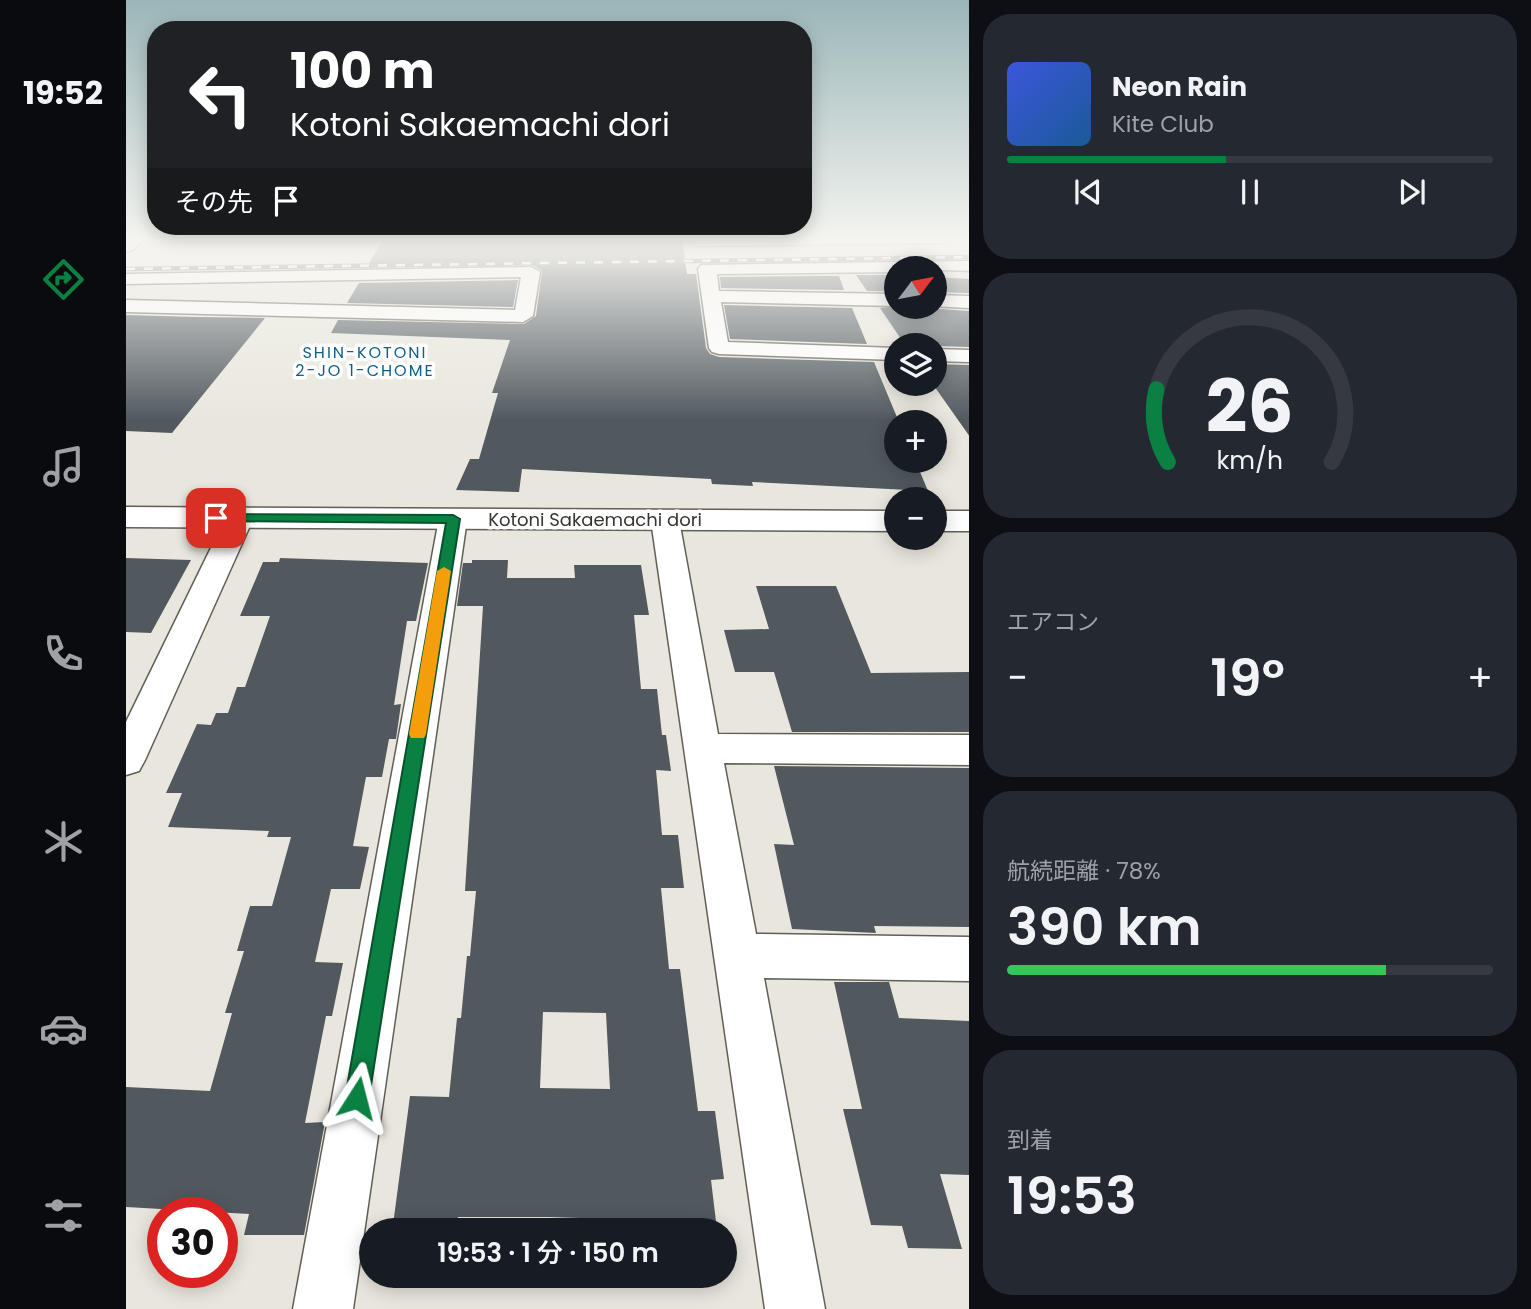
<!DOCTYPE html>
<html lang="ja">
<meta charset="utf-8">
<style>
body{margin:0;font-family:Poppins,"Noto Sans JP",sans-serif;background:#242831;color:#f1f3f6;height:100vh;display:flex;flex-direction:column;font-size:26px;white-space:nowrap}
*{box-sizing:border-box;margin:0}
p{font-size:23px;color:#9ea1a6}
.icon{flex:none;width:38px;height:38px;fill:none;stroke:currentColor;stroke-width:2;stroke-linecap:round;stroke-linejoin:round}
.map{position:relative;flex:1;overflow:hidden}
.side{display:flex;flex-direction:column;gap:14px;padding:14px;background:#0d0f14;width:562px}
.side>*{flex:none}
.top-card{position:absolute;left:21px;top:21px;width:665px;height:214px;border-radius:28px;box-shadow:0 4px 18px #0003;background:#202124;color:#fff;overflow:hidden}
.needle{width:46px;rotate:58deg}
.buttons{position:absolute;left:758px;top:256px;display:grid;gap:14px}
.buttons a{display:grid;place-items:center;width:63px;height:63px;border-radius:50%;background:#171b24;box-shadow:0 4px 18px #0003;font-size:35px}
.speed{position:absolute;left:21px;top:1197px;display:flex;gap:14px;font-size:35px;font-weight:700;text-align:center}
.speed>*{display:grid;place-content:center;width:91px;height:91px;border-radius:50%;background:#171b24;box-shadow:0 4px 18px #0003;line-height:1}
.speed .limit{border:10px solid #d22;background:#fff;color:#111}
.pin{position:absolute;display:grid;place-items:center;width:60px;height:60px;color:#fff;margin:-30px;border-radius:14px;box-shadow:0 4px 10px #0006}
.me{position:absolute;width:77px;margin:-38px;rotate:9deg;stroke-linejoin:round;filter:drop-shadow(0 0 5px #0008)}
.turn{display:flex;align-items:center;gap:24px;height:147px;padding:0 28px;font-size:32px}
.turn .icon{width:91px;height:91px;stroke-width:2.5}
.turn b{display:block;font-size:49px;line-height:60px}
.then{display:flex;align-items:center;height:66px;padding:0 28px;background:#0003;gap:14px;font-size:26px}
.big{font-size:52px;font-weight:600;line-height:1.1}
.side .tile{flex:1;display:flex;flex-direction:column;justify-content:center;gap:10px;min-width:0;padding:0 24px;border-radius:28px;background:#242831}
.side .dial{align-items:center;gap:0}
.dial svg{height:182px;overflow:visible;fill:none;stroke:#363941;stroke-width:7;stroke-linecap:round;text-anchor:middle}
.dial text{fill:#f1f3f6;stroke:none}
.song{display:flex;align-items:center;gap:21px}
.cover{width:84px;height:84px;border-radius:10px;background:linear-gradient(135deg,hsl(230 70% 55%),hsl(210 70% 35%))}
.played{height:7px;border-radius:4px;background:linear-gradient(90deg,#0b8043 45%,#363941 45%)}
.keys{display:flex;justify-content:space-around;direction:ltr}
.heat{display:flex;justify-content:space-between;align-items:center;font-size:38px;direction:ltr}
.charge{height:10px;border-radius:5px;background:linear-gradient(90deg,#34c759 78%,#363941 0)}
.trip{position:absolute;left:233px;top:1218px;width:378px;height:70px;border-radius:35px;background:#171b24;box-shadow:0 4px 18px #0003;font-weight:600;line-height:70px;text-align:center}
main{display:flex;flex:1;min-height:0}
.tabs{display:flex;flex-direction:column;width:126px;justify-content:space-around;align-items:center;background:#090b0e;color:#9ea1a6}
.tabs .icon{width:49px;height:49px}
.tabs .current{color:#0b8043}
.tabs b{font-size:32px;color:#f1f3f6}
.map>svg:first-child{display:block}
.building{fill:#51595f;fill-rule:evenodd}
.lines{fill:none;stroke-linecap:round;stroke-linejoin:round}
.minor-casing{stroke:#605e55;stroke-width:3}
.tertiary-casing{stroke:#605e55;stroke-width:3}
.secondary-casing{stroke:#605e55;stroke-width:3}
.minor{fill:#fff;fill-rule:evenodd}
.tertiary{fill:#fff;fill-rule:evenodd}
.secondary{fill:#fff;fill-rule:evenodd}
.rail-casing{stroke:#605f5a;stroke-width:4.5}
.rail{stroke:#fff;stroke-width:2.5;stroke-dasharray:9;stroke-linecap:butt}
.route{fill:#0b8043;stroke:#07532c;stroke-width:2}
.slow{fill:#f59e0b}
.labels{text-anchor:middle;stroke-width:7;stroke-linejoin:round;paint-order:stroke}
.far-neighbourhood-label{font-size:16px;letter-spacing:2px;fill:#0e5e8a;stroke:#fff}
.street-label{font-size:18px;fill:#363531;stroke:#fff}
</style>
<main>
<nav class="tabs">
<b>19:52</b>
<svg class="icon current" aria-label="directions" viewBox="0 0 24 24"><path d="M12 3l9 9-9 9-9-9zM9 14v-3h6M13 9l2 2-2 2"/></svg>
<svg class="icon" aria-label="music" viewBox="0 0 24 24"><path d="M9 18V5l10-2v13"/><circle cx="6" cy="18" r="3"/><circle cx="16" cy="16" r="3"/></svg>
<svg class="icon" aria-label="phone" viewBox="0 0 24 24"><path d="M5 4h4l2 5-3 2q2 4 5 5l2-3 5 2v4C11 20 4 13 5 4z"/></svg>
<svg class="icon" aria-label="climate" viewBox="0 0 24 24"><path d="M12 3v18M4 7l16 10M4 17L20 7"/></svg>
<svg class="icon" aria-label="car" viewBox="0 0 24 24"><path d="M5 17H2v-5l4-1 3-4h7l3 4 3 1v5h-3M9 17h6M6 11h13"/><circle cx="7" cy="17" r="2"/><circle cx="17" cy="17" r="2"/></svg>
<svg class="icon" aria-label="filters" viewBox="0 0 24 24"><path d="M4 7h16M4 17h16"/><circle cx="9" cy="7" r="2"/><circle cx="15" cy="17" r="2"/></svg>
</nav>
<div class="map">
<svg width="844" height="1309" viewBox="0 0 844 1309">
<rect width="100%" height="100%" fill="#e9e7dd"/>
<!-- building -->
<g class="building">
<polygon points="258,238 556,238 561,274 570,274 580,348 584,354 593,357 748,362 773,422 770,422 770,460 789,460 802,491 626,482 627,486 586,484 585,479 396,469 393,492 330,490 344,459 353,459 372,393 366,393 384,340 205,333 212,320 398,324 410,316 416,271 405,264 241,267"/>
<polygon points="730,275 770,275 770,291 741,291"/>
<polygon points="685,276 713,276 718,290 595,288 594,277"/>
<polygon points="808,277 844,279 844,293 808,292"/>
<polygon points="392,280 387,307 221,303 233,283"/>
<polygon points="598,305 726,308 741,344 604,339"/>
<polygon points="773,306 844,311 844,347 779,345 754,308"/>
<polygon points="0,315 70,317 139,318 46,433 0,431"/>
<polygon points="808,364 844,365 844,437 806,383 808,383"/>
<polygon points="0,558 65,560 25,633 0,632"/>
<polygon points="154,558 302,563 290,621 281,621 268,705 275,704 270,739 263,739 256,777 240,777 227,846 243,847 234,889 205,889 189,962 217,963 206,1016 200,1016 179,1123 199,1122 178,1235 118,1235 123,1214 0,1207 0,1087 84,1091 106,1013 99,1013 118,951 111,951 124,906 146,906 165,837 141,837 143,831 42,827 56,793 40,793 71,724 85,725 90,713 102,713 111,687 119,687 144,616 114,616 137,562 153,562"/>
<path d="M346,560H382L381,578H449L448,565H515L523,615H508L515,689H531L536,735H540L545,771L530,770L536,835H552L558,888H535L543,969H554L572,1111H589L598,1179L585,1180L591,1230H515V1220L423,1217H332L331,1226L267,1225L284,1096L323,1097L331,1018H335L341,956H344L350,891H339L357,606H331L337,563H346ZM417,1012L480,1013L484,1089L414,1088Z"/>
<polygon points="630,586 710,586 745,673 844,672 844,732 666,732 648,672 609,672 598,630 643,629"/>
<polygon points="648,766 844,768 844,927 748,926 750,933 666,929 648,844 668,845"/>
<polygon points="708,982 763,982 773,1018 844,1021 844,1175 814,1174 836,1249 782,1248 776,1226 745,1225 717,1109 736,1109"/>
</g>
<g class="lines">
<defs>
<g id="minor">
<polygon points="576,238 826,238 818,243 571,246 569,243"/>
<polygon points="844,261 844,271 770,268 770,272 591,274 593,291 770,294 770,306 595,302 602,342 770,348 770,360 593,354 586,352 583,348 572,269 575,265"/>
<polygon points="405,267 414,272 407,316 397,322 0,312 0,300 389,310 395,277 0,284 0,274"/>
<polygon points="808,295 844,296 844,308 806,306"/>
<polygon points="808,349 844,350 844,362 808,361"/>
<polygon points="113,511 123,513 127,519 19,760 13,771 0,775 0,722 99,519 103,513"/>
<polygon points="327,511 337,513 341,519 227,1309 167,1309 313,519 317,513"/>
<polygon points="539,512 549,514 553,520 592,734 844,735 844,765 598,763 630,934 844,937 844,981 638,978 699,1309 639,1309 525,520 529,514"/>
</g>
<polygon id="tertiary" points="0,238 19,238 7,250 0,252"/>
<g id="secondary">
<polygon points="0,507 770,511 770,531 0,527"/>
<rect x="808" y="511" width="36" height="20"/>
</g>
</defs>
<!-- minor casing -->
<use href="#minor" class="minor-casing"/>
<!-- tertiary casing -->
<use href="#tertiary" class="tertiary-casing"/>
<!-- secondary casing -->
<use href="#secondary" class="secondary-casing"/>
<!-- minor -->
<use href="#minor" class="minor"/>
<!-- tertiary -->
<use href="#tertiary" class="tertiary"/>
<!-- secondary -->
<use href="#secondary" class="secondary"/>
<defs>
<polyline id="rail" points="0,269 844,257"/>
</defs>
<!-- rail casing -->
<use href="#rail" class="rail-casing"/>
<!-- rail -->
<use href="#rail" class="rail"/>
</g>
<!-- sky -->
<linearGradient id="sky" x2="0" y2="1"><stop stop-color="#9bb6b8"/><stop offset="0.57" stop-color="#f5f4f0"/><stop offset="1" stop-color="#f5f4f0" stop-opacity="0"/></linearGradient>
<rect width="844" height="421" fill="url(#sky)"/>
<!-- route -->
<polygon class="route" points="90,514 327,515 334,519 243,1098 240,1106 231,1110 222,1106 219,1098 320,523 86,521 84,518"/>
<!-- slow -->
<polygon class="slow" points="318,567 325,571 300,734 298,738 285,738 283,734 311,571"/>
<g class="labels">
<!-- far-neighbourhood labels -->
<g class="far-neighbourhood-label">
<text x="239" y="358">SHIN-KOTONI<tspan x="239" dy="18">2-JO 1-CHOME</tspan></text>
</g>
<!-- street labels -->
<g class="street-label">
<text x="469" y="526">Kotoni Sakaemachi dori</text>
</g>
</g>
</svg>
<div class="buttons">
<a><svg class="needle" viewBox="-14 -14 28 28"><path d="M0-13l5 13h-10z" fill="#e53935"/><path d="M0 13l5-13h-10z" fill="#9ea1a6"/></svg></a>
<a><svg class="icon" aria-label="layers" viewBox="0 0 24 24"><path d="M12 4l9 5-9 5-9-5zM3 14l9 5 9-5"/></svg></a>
<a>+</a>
<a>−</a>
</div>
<div class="speed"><div class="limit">30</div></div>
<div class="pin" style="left:90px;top:518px;background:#d93025"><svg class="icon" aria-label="arrive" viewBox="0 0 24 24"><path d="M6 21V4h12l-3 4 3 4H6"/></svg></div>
<svg class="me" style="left:231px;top:1098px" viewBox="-20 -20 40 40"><path d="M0-17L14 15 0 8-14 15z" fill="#0b8043" stroke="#fff" stroke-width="4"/></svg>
<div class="trip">19:53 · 1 分 · 150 m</div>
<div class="top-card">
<div class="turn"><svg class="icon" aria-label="left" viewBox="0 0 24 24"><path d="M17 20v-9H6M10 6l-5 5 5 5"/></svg><div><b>100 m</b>Kotoni Sakaemachi dori</div></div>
<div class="then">その先<svg class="icon" aria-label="arrive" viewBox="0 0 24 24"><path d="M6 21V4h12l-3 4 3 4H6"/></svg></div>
</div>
</div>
<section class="side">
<div class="tile">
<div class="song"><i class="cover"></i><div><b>Neon Rain</b><p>Kite Club</p></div></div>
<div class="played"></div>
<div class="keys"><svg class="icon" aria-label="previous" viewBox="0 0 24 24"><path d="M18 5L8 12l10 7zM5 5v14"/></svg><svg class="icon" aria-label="pause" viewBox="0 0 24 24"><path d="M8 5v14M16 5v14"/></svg><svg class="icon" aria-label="next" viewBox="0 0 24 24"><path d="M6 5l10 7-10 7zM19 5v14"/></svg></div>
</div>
<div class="tile dial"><svg viewBox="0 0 100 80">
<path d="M14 69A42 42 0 1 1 86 69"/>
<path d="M14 69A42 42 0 0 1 9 37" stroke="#0b8043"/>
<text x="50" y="56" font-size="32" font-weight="700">26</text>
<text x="50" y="72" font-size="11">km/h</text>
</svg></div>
<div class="tile"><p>エアコン</p>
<div class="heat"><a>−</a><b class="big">19°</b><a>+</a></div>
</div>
<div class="tile"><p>航続距離 · 78%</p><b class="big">390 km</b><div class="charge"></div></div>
<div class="tile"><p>到着</p><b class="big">19:53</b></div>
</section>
</main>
